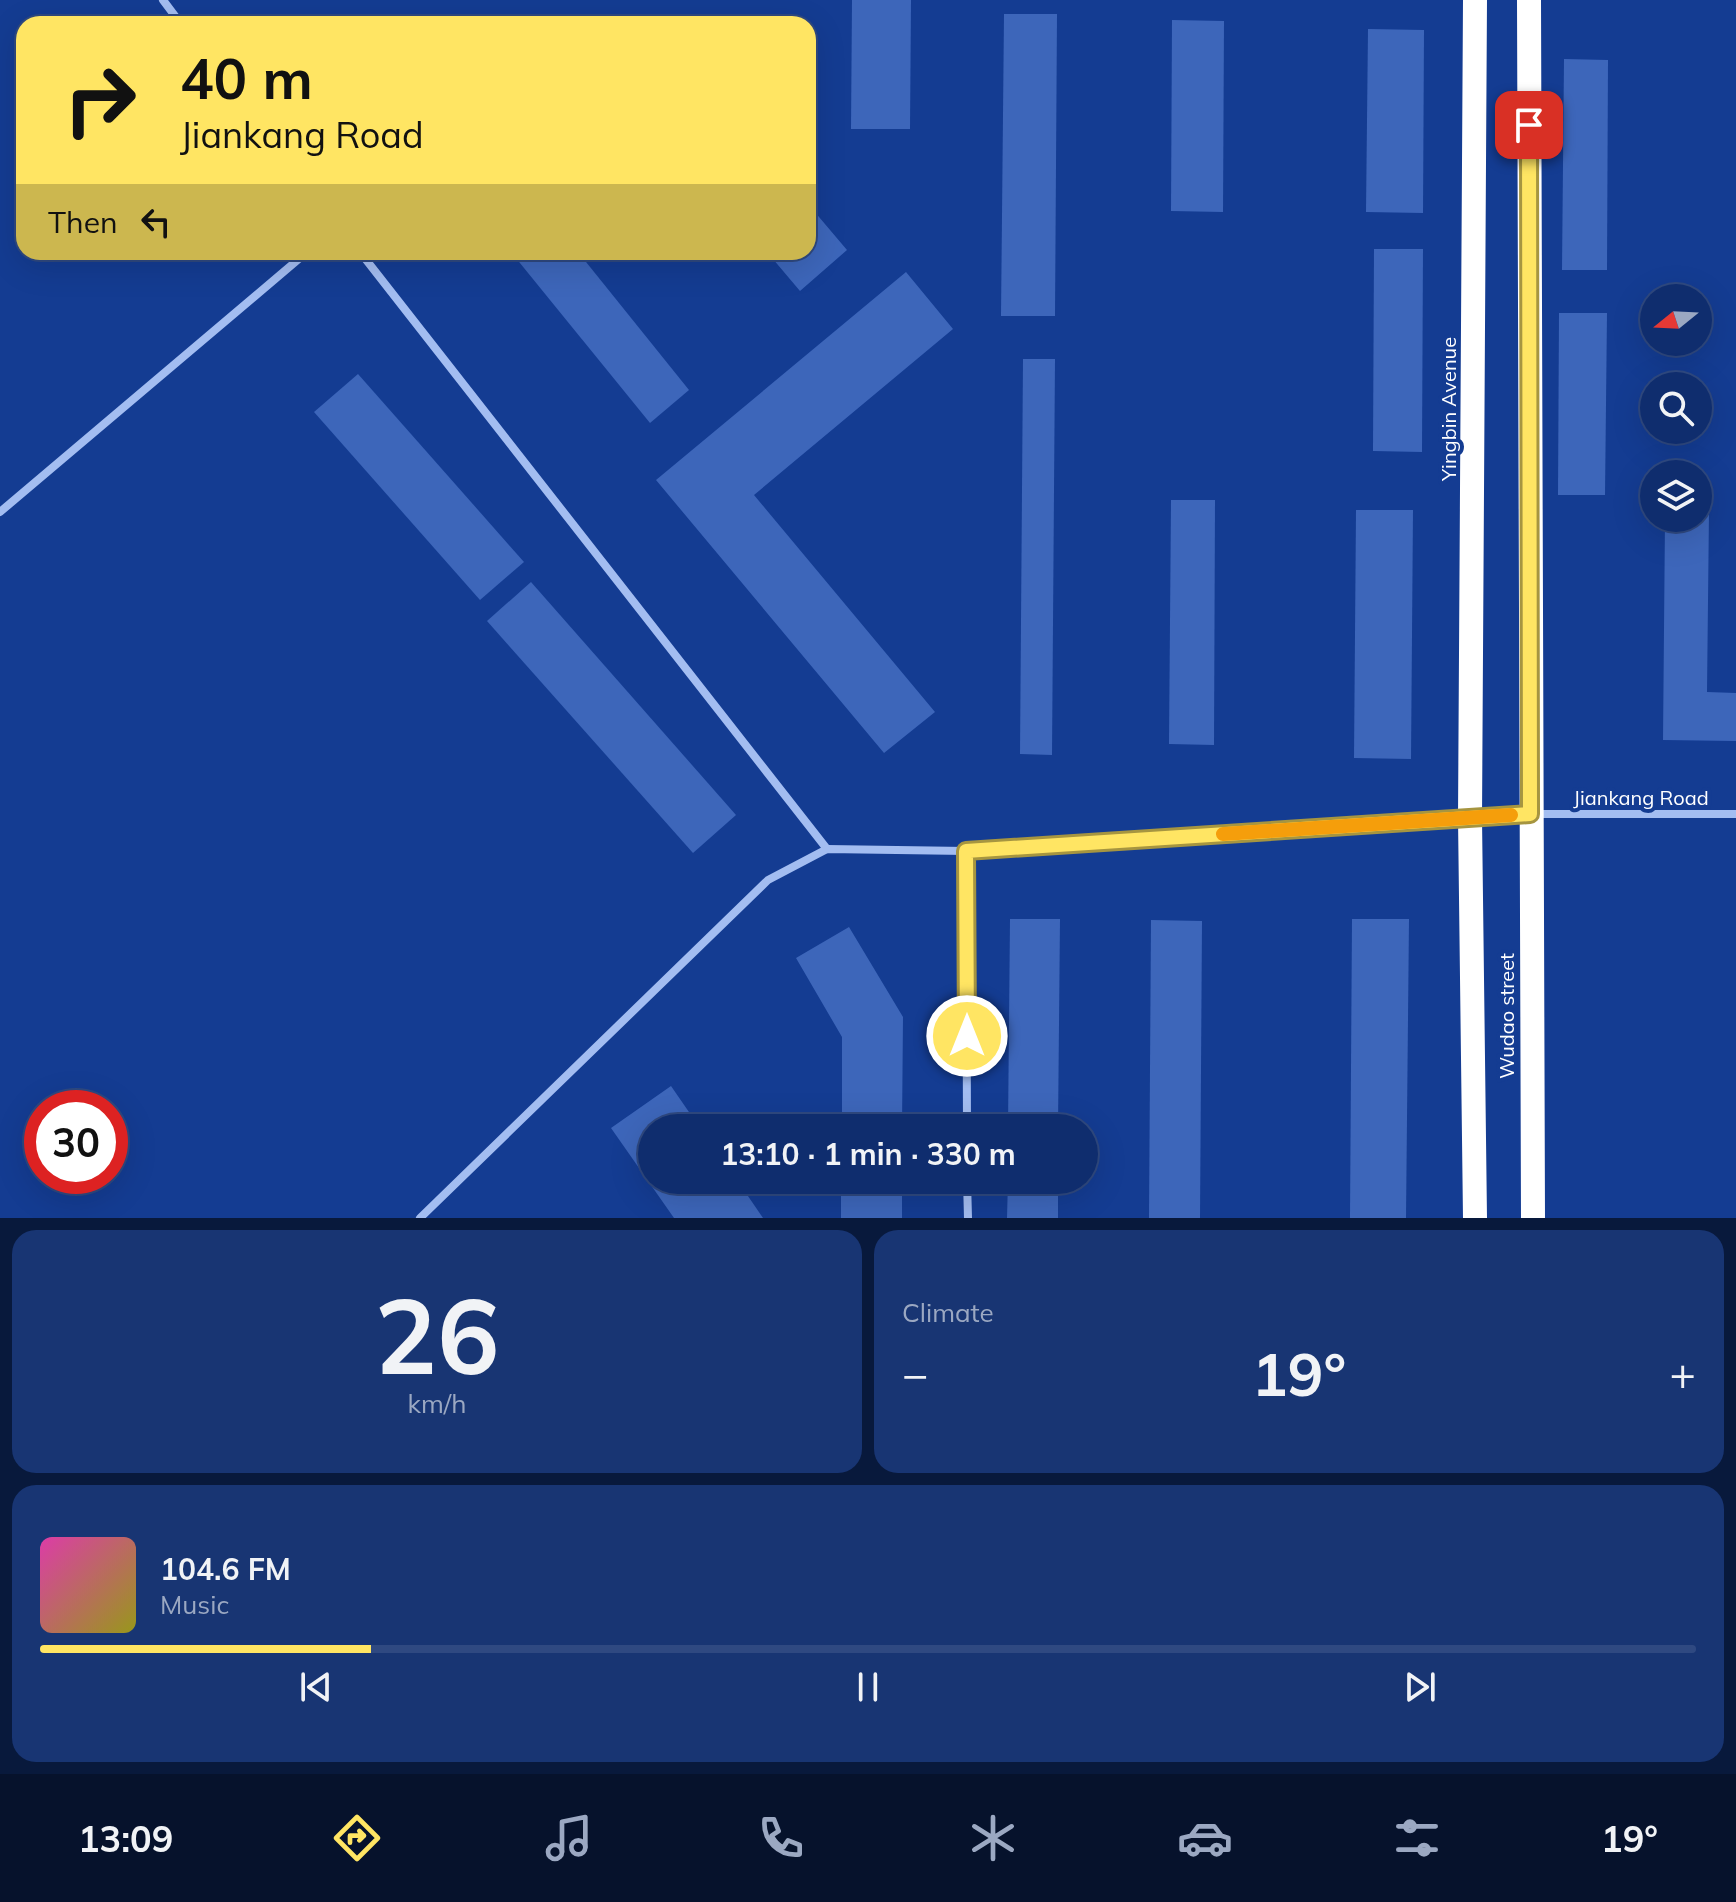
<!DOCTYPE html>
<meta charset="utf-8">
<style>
body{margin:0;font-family:Mulish,sans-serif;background:#183573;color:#f1f3f6;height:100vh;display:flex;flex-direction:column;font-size:30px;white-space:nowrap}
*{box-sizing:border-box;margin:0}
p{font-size:26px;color:#9ba8c2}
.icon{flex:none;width:44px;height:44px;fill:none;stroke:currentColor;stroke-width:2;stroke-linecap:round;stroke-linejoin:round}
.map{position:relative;height:1218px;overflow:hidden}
.panel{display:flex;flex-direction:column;gap:12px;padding:12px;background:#08193c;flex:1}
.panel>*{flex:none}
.top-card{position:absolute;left:16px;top:16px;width:800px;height:244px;border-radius:24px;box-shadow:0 8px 32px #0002,0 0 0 2px #2f4981;background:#ffe563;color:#111;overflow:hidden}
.needle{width:52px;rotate:252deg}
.tools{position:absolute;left:1640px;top:284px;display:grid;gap:16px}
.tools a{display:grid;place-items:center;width:72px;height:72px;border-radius:50%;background:#0f2d6e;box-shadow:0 8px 32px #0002,0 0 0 2px #2f4981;font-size:40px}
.speed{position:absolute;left:24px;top:1090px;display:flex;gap:16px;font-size:40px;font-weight:700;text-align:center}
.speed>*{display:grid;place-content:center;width:104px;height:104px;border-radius:50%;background:#0f2d6e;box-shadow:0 8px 32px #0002,0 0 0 2px #2f4981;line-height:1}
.speed .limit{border:12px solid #d22;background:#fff;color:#111}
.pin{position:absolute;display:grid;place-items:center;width:68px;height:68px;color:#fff;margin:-34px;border-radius:16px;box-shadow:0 4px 12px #0006}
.me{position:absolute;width:88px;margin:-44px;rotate:0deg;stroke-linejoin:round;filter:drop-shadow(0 0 6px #0008)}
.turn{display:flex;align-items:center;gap:28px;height:168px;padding:0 32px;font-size:36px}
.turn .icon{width:104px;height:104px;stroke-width:2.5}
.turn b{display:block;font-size:56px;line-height:68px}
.then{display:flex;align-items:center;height:76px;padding:0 32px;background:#0003;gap:16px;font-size:30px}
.big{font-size:60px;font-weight:700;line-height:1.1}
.panel .widget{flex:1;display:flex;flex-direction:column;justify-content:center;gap:12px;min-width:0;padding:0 28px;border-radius:24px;background:#183573}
.panel .dial{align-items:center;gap:0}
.dial b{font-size:104px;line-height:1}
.song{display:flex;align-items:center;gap:24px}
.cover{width:96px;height:96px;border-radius:12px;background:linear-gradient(135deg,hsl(320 70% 55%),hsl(60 70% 35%))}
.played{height:8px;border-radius:4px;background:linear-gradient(90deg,#ffe563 20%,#2f4981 20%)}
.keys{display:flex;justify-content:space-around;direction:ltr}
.heat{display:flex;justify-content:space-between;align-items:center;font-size:44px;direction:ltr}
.panel .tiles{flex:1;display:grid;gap:12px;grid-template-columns:1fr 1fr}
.widget:last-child{grid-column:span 2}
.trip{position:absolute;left:638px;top:1114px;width:460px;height:80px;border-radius:40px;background:#0f2d6e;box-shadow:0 8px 32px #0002,0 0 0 2px #2f4981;font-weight:700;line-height:80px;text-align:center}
.tab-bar{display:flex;height:128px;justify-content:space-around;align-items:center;background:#06122c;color:#9ba8c2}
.tab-bar .icon{width:56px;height:56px}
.tab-bar .selected{color:#ffe563}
.tab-bar b{font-size:36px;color:#f1f3f6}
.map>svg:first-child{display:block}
.building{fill:#3d66ba}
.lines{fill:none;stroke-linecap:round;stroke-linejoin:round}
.street{stroke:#a3bdf1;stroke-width:8}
.highway{stroke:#fff;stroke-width:24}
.route-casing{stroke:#a69540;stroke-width:20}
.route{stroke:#ffe563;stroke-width:14}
.slow{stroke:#f59e0b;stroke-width:14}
.labels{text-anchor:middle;stroke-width:8;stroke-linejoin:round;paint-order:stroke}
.street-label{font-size:20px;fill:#fff;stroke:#143c92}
</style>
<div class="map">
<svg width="1736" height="1218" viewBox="0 0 1736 1218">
<rect width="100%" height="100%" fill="#143c92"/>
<!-- building -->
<g class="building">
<polygon points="852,0 911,0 910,129 851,129"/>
<polygon points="1004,14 1057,14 1055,316 1001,316"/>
<polygon points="1172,20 1224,21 1223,212 1171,211"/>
<polygon points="1368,29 1424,30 1423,213 1366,212"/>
<polygon points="1564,59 1608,60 1607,270 1562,270"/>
<polygon points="808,204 847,250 800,291 767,252 808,252"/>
<polygon points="1374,249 1423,249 1422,452 1373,451"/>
<polygon points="511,252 578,252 689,390 650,423"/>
<polygon points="906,272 953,329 754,495 935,712 884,753 656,480"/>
<polygon points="1559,313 1607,313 1605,495 1558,495"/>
<polygon points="1023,359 1055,359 1052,755 1020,754"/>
<polygon points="358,374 524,562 480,600 314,412"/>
<polygon points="1171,500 1215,500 1214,745 1169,744"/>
<polygon points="1356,510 1413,510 1411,759 1354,758"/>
<polygon points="1698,511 1709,511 1707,692 1736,693 1736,741 1663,740 1665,518 1698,518"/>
<polygon points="531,582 736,815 693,853 487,621"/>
<polygon points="1010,919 1060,919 1058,1128 1008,1128"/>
<polygon points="1352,919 1409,919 1406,1218 1350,1218"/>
<polygon points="1151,920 1202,921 1200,1218 1149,1218"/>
<polygon points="849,927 903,1017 902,1128 842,1128 842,1037 796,958"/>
<polygon points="671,1086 700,1128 652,1128 652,1180 737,1180 763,1218 674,1218 611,1128"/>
<rect x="841" y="1180" width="61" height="38"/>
<polygon points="1008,1180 1058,1180 1058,1218 1007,1218"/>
</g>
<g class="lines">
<!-- street -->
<g class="street">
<polyline points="163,0 181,24"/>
<polyline points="360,252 827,849"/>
<polyline points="0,512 307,252"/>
<polyline points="966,851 967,1128"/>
<polyline points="967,1180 968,1218"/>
<polyline points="420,1218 768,880 827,849 966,851 1530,814 1736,814"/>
</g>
<!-- highway -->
<g class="highway">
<polyline points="1475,0 1470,818 1475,1218"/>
<polyline points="1529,0 1533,1218"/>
</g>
</g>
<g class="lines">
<defs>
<polyline id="route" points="967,1036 966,851 1530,814 1529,125"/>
</defs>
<!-- route casing -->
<use href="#route" class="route-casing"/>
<!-- route -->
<use href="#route" class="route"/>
<!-- slow -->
<polyline class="slow" points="1223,834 1511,815"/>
</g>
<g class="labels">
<!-- street labels -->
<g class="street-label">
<text transform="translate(1449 409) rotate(-90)" y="7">Yingbin Avenue</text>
<text x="1641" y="805">Jiankang Road</text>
<text transform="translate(1507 1016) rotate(-90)" y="7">Wudao street</text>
</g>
</g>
</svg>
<div class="tools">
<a><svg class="needle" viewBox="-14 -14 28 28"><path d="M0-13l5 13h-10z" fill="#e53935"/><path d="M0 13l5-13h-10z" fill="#9ba8c2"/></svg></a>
<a><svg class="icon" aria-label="search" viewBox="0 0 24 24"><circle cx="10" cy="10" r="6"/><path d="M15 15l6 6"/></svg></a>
<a><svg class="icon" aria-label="layers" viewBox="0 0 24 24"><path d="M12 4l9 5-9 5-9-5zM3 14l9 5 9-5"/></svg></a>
</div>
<div class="speed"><div class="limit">30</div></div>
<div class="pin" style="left:1529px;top:125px;background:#d93025"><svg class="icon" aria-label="arrive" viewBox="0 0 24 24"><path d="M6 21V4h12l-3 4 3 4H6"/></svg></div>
<svg class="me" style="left:967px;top:1036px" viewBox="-20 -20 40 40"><circle r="17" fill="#ffe563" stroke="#fff" stroke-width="3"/><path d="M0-11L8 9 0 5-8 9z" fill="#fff"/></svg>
<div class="trip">13:10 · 1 min · 330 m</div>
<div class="top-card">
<div class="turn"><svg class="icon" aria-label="right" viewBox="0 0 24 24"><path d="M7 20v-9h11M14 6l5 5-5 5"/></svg><div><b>40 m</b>Jiankang Road</div></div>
<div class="then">Then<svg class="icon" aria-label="left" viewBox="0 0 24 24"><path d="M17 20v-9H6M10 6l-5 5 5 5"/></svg></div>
</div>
</div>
<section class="panel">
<div class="tiles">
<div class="widget dial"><b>26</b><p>km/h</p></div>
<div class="widget"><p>Climate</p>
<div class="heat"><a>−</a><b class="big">19°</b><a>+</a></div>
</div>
<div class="widget">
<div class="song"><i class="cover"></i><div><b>104.6 FM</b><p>Music</p></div></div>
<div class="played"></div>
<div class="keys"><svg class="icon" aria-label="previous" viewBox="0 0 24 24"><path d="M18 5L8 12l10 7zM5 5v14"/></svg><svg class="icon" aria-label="pause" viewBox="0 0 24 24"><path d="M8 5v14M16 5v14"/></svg><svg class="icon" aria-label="next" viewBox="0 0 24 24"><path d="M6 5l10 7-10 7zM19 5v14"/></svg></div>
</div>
</div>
</section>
<nav class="tab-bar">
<b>13:09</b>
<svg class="icon selected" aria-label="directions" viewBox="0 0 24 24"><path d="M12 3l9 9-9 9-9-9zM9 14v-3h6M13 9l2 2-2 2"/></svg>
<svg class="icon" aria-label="music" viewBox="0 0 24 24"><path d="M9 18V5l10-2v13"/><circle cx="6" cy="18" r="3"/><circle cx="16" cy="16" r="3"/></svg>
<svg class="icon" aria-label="phone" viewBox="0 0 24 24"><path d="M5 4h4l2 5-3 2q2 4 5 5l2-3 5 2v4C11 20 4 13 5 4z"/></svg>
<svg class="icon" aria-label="climate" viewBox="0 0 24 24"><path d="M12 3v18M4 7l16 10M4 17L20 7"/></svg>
<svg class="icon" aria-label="car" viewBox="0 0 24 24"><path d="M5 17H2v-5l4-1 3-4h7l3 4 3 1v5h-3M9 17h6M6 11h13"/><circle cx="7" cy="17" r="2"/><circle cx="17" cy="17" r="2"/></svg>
<svg class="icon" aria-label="filters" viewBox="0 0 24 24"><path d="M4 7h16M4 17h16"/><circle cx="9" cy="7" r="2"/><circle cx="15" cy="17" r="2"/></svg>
<b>19°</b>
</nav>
